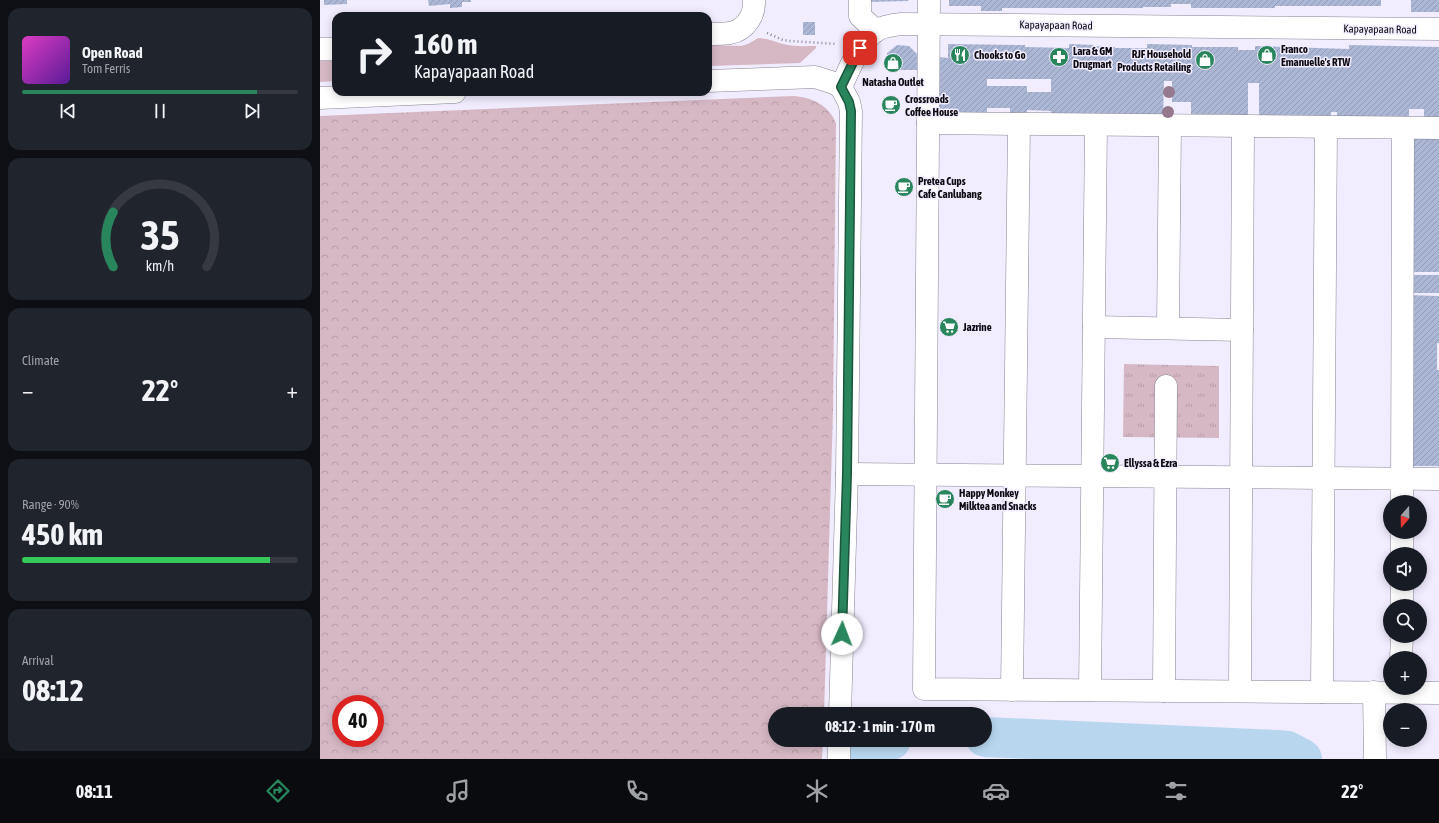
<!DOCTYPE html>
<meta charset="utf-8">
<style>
body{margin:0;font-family:"Asap Condensed",sans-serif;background:#20242c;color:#f1f3f6;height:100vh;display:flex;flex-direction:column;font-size:15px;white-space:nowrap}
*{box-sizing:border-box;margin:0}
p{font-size:13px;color:#9ea1a6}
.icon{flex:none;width:22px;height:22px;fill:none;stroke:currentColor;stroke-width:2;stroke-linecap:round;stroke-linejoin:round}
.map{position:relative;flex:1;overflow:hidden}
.details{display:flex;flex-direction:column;gap:8px;padding:8px;background:#0d0f14;width:320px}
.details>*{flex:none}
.top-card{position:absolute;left:12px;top:12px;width:380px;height:84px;border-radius:12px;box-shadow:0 2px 10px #0003;background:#171b24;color:#f1f3f6;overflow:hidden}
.needle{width:26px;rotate:200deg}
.fabs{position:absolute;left:1063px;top:495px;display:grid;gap:8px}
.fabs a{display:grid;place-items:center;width:44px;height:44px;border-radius:50%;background:#171b24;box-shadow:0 2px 10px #0003;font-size:20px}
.speed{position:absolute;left:12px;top:695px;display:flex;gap:8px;font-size:20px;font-weight:700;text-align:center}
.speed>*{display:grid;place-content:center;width:52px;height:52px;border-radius:50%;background:#171b24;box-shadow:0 2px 10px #0003;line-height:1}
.speed .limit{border:6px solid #d22;background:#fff;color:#111}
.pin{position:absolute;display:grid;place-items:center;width:34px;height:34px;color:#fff;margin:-17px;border-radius:8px;box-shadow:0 2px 6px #0006}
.me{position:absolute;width:44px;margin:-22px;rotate:2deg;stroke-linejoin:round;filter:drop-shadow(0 0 3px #0008)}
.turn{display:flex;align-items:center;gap:14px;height:84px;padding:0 16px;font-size:18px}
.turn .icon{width:52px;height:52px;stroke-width:2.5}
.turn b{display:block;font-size:28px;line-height:34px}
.big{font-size:30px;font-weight:700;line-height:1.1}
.details .card{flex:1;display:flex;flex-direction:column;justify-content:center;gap:6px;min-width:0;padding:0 14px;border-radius:12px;background:#20242c}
.details .dial{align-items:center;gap:0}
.dial svg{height:104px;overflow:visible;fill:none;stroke:#363941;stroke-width:7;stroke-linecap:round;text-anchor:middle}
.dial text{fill:#f1f3f6;stroke:none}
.song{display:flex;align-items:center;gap:12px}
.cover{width:48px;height:48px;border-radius:6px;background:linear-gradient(135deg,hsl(310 70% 55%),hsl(270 70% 35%))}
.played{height:4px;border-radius:2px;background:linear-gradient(90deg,#28855c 85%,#363941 85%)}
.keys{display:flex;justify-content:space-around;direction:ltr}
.heat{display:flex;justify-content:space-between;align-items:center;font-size:22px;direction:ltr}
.charge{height:6px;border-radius:3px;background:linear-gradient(90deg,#34c759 90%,#363941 0)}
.trip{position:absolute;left:448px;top:707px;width:224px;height:40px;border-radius:20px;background:#171b24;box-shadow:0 2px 10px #0003;font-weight:700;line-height:40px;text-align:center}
.menu{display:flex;height:64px;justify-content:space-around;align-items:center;background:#090b0e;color:#9ea1a6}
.menu .icon{width:28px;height:28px}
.menu .selected{color:#28855c}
.menu b{font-size:18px;color:#f1f3f6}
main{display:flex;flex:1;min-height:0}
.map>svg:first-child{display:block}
.green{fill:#d6b8c4}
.forest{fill:url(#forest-crowns);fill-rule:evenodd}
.park{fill:url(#park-tufts)}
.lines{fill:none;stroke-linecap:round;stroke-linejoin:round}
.river{stroke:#b8d7ef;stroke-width:40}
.building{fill:url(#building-hatch);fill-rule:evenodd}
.minor-casing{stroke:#888494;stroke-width:23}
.path{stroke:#8a8693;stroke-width:2.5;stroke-dasharray:1 3;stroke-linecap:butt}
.minor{stroke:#fff;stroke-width:22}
.tree{fill:#94788d}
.route-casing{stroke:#1a563c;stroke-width:10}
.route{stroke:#28855c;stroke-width:7}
.labels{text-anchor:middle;stroke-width:3;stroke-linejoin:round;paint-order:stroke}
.street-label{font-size:11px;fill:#0c0a10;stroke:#f1ecfe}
.poi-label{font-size:11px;font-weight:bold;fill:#0c0a10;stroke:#f1ecfe;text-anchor:start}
</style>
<main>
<section class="details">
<div class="card">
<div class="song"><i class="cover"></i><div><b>Open Road</b><p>Tom Ferris</p></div></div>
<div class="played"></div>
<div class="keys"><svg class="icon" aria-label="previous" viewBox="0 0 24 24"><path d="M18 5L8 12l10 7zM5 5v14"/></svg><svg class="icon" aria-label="pause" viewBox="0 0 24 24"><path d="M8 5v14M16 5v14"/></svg><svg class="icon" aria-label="next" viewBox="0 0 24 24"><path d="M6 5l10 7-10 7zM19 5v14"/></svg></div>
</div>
<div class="card dial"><svg viewBox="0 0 100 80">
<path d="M14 69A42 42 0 1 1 86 69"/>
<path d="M14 69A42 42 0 0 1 14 27" stroke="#28855c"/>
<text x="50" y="56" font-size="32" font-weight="700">35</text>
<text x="50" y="72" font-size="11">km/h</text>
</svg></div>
<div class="card"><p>Climate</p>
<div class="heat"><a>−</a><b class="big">22°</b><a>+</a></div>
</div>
<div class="card"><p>Range · 90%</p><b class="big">450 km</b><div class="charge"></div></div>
<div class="card"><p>Arrival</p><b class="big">08:12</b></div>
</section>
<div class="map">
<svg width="1119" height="759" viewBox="0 0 1119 759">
<defs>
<pattern id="forest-crowns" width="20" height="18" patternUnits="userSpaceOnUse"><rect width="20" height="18" fill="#d6b8c4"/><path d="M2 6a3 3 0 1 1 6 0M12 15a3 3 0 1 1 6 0" fill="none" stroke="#b69da7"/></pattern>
<pattern id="park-tufts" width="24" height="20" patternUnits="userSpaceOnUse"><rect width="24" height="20" fill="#d6b8c4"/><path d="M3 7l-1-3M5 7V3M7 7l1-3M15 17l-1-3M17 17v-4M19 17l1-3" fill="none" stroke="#b69da7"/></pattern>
<pattern id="building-hatch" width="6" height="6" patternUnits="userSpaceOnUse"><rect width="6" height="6" fill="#acb7d6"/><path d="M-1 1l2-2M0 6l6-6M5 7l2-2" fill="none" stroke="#939cb7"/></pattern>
</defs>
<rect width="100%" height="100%" fill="#f1ecfe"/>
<!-- green -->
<g class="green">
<path d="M438,38C447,38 455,42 463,44C474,47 485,46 496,46V48L480,63L388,66V45L421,46L428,44Z"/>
<polygon points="0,61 16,61 16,81 0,82"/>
</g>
<!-- forest -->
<path class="forest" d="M473,96C491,97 509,105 516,123L513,412L504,714H455V740H503L502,759H0V116ZM21,704H55V738H21Z"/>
<!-- park -->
<polygon class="park" points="804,364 899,366 899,438 803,437"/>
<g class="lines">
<!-- river -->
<g class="river">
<polyline points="665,737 958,750 967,751 982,759"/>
<polyline points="544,748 571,740"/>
</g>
</g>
<!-- building -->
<g class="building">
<polygon points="4,0 27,0 27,4 4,5"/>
<polygon points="108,0 151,0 151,2 142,2 142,7 130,8 130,4 109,6"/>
<polygon points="548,0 588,0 588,1 548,2"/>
<polygon points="629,0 1061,0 1061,6 955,6 955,8 871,8 871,4 851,4 851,7 823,7 823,8 682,8 682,11 661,11 661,6 629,6"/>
<rect x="1091" y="0" width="28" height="12"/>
<rect x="483" y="22" width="12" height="13"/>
<path d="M628,44L705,45V47L749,48V44L774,45V46L795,47V48H827V44L872,45V47H918V50H935V46L1029,49V45L1119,47V117H1104V109H1089V119L1017,118V112H1011V118L939,117V83H928V118L909,117L910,114H894V118H871V102H852V81H844L843,116L731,114V111L707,110V116H690V108H667V113H618L619,57L628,58ZM667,79H731V92H707V86H667Z"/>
<polygon points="577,45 589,46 597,54 597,70 567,70 567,53"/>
<polygon points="1089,132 1119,133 1119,272 1089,272"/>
<rect x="1089" y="275" width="30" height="18"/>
<polygon points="1088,295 1119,296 1119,343 1117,343 1117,370 1119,370 1119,466 1088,466"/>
</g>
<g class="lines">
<defs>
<g id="minor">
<polyline points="540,0 540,16 556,31"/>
<polyline points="609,0 604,689 1119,693"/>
<path d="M388,34C395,34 403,34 410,33C426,30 435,15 434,0"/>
<polyline points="0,49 16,49"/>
<polyline points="388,81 495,77 514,83 521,87 529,102 531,111 527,474 520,714"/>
<path d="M521,87C529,70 540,40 557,30C564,26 572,25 581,24L1119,29"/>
<polyline points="0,98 135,92"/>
<polyline points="608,123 1119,128"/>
<polyline points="774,327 922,330"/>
<polyline points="848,328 850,126"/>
<polyline points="527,474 1119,479"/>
<polyline points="1082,502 1083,128"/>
<polyline points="1082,554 1082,532"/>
<polyline points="1082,606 1082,584"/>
<polyline points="1081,658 1082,636"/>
<polyline points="692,690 699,124"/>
<polyline points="770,690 776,125"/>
<polyline points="844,691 846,386"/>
<polyline points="920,691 923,127"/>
<polyline points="1002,692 1006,127"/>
<polyline points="1054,692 1055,759"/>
<polyline points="519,759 519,740"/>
</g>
</defs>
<!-- minor casing -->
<use href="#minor" class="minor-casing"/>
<!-- path -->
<polyline class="path" points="447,33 463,40 470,41 517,44"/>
<!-- minor -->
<use href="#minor" class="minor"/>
</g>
<!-- trees -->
<g class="tree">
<circle cx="849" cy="92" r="6"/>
<circle cx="848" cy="112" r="6"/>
</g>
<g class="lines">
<defs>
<polyline id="route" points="522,634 527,474 531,111 529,102 521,87 540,48"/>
</defs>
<!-- route casing -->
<use href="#route" class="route-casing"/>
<!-- route -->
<use href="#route" class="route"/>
</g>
<!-- icons -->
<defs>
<symbol id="restaurant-disc" viewBox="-11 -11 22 22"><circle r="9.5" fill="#28855c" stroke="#f1ecfe"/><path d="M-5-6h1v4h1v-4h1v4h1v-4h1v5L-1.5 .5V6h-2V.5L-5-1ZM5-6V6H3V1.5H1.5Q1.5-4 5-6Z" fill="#fff"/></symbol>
<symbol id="shop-disc" viewBox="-11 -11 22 22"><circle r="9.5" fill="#28855c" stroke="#f1ecfe"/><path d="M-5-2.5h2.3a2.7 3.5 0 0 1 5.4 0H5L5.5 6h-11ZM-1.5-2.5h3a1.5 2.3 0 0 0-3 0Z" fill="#fff"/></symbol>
<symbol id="pharmacy-disc" viewBox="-11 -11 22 22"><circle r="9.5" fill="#28855c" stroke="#f1ecfe"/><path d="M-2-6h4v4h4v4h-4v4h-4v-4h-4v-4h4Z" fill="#fff"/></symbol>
<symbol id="cafe-disc" viewBox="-11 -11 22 22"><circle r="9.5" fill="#28855c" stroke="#f1ecfe"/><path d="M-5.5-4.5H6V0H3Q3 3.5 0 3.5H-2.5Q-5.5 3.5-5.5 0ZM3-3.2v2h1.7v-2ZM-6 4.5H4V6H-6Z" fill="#fff"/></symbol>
<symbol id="supermarket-disc" viewBox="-11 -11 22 22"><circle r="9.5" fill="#28855c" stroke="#f1ecfe"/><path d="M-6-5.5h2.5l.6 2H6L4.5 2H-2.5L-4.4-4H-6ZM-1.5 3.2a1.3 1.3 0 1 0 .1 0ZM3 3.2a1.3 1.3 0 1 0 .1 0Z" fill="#fff"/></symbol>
</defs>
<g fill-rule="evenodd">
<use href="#restaurant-disc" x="629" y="44" width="22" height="22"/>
<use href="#shop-disc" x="936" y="44" width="22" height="22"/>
<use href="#pharmacy-disc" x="728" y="46" width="22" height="22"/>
<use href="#shop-disc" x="874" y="49" width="22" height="22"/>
<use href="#shop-disc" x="562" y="52" width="22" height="22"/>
<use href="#cafe-disc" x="560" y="94" width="22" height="22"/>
<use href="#cafe-disc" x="573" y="176" width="22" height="22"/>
<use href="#supermarket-disc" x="618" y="316" width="22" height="22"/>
<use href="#supermarket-disc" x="779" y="452" width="22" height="22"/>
<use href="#cafe-disc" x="614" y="488" width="22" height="22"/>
</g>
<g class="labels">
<!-- street labels -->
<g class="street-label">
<text transform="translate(736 25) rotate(1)" y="4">Kapayapaan Road</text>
<text transform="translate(1060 29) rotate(1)" y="4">Kapayapaan Road</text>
</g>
<!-- poi labels -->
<g class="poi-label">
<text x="961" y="53">Franco<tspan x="961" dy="13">Emanuelle's RTW</tspan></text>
<text x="753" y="55">Lara &amp; GM<tspan x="753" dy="13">Drugmart</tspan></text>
<text x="871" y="58" text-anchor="end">RJF Household<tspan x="871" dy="13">Products Retailing</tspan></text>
<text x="654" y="59">Chooks to Go</text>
<text x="573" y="86" text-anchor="middle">Natasha Outlet</text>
<text x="585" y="103">Crossroads<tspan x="585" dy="13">Coffee House</tspan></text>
<text x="598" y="185">Pretea Cups<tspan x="598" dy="13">Cafe Canlubang</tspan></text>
<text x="643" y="331">Jazrine</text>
<text x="804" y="467">Ellyssa &amp; Ezra</text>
<text x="639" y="497">Happy Monkey<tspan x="639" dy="13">Milktea and Snacks</tspan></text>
</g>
</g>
</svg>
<div class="fabs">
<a><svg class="needle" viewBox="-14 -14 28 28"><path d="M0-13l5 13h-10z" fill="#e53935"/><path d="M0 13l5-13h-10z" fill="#9ea1a6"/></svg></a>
<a><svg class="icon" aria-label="sound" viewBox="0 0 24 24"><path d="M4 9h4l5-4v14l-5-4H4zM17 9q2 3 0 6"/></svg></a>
<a><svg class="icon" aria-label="search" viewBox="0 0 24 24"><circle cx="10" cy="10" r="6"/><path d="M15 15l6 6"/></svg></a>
<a>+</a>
<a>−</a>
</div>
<div class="speed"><div class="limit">40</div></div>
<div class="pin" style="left:540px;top:48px;background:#d93025"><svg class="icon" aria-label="arrive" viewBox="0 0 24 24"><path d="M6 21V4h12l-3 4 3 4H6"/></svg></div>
<svg class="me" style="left:522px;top:634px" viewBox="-20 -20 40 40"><circle r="19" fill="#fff"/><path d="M0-13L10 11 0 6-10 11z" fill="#28855c"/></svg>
<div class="trip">08:12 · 1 min · 170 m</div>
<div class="top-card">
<div class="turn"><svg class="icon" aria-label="right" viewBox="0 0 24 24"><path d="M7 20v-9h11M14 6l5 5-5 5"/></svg><div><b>160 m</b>Kapayapaan Road</div></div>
</div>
</div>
</main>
<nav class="menu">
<b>08:11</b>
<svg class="icon selected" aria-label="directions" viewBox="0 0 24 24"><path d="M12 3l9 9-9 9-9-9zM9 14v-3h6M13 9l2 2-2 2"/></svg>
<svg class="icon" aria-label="music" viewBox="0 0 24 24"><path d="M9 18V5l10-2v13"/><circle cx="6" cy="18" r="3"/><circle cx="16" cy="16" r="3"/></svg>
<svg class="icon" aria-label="phone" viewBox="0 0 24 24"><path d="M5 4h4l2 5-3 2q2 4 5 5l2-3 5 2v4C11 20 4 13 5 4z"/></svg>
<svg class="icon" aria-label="climate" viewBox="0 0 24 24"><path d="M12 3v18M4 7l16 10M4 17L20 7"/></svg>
<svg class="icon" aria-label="car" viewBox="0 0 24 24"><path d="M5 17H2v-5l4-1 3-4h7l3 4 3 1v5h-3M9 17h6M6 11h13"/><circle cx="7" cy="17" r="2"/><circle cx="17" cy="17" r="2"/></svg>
<svg class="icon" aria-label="filters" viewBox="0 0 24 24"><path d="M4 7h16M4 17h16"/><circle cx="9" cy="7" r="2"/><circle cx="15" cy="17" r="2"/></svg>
<b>22°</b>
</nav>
